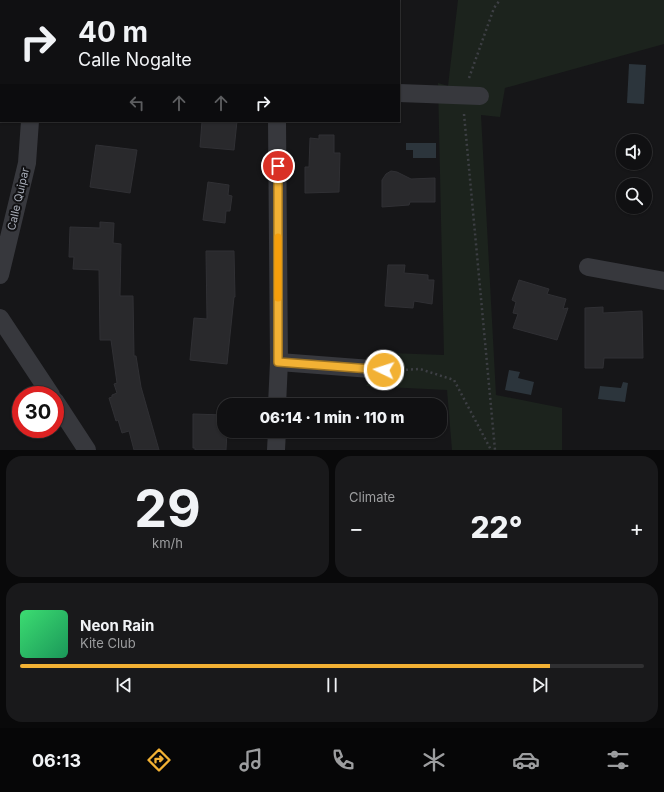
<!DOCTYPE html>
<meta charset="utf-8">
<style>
body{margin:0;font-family:Inter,sans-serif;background:#19191b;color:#f1f3f6;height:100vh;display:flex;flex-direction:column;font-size:15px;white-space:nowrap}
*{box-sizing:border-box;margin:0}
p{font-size:13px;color:#9c9d9f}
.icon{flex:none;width:22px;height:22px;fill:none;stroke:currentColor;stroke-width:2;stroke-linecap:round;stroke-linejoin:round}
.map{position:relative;height:450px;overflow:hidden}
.details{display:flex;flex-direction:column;gap:6px;padding:6px;background:#09090a;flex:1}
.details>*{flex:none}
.banner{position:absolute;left:0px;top:0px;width:400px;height:122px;box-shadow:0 1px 3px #0004,0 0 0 1px #303032;background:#101012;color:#f1f3f6;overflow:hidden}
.controls{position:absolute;left:616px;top:134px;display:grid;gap:8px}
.controls a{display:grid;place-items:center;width:36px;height:36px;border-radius:50%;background:#101012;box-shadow:0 1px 3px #0004,0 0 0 1px #303032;font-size:20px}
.speed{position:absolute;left:12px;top:386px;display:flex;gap:8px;font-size:20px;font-weight:700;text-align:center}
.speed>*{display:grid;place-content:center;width:52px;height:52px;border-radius:50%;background:#101012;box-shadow:0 1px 3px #0004,0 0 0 1px #303032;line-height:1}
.speed .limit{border:6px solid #d22;background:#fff;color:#111}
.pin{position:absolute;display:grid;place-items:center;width:34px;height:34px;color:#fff;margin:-17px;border:2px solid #fff;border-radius:50%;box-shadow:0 1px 4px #0007}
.me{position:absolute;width:44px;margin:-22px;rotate:274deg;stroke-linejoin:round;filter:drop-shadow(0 0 3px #0008)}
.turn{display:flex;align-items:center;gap:14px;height:84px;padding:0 12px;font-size:18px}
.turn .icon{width:52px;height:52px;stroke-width:2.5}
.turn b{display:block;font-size:28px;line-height:34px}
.lanes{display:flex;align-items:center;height:38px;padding:0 12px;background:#0003;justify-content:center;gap:20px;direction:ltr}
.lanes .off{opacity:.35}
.big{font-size:30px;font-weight:800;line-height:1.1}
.details .tile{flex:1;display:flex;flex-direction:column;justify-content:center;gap:6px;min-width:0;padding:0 14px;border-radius:16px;background:#19191b}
.details .dial{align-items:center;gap:0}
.dial b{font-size:52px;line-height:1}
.song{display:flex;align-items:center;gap:12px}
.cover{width:48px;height:48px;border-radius:6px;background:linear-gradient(135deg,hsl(140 70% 55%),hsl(150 70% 35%))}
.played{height:4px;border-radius:2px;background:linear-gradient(90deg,#f2b134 85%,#303032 85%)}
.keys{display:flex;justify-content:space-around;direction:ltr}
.heat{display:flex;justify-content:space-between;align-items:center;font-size:22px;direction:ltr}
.details .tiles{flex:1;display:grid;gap:6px;grid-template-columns:1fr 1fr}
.tile:last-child{grid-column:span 2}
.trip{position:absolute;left:217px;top:398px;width:230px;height:40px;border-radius:16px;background:#101012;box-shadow:0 1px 3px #0004,0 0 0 1px #303032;font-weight:800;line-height:40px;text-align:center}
.tab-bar{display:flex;height:64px;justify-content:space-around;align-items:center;background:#060607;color:#9c9d9f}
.tab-bar .icon{width:28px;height:28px}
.tab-bar .current{color:#f2b134}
.tab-bar b{font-size:18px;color:#f1f3f6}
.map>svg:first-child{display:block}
.green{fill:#1c231d}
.water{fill:#2c353c}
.building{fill:#29292c;stroke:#303034}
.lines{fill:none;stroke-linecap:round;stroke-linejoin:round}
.path{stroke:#3d3f44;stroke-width:2.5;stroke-dasharray:2 3;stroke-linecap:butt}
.street{stroke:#37383d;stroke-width:18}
.route-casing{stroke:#9d7322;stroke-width:10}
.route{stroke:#f2b134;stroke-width:7}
.slow{stroke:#f59e0b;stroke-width:7}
.labels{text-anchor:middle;stroke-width:4;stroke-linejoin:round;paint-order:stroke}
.street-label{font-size:11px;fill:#a8adb8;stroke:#111113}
</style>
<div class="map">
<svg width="664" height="450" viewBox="0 0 664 450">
<rect width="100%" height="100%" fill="#161618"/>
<!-- green -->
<polygon class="green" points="458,0 664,0 664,44 505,88 500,117 481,115 496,395 562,408 562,450 452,450 447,390 366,386 389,353 444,355 438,83 448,86"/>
<!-- water -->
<g class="water">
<polygon points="629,64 646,65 644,104 627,103"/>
<polygon points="406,143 436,143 436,158 413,158 413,150 406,150"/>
<polygon points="509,370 520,372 518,378 534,382 531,395 505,390"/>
<polygon points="623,382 628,383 625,402 598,399 600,386 621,388"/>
</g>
<!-- building -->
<g class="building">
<polygon points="202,121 237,121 234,150 200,147"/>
<polygon points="319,135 334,135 334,153 340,153 339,192 305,193 305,167 309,167 310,138 319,139"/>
<polygon points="96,145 137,150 130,193 90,187"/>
<polygon points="391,171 397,172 411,179 435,178 435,202 410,202 409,205 382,207 382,180 386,174"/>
<polygon points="208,182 229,185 228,195 232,196 230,211 226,211 225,223 203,220"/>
<polygon points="100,222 114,223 113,243 121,244 120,296 133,296 134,356 136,356 141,387 159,450 134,450 129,431 122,433 118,420 116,421 109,398 112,397 112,395 117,393 114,384 117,383 111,340 100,340 99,270 73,269 74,257 69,257 70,227 100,228"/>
<polygon points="206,251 234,251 235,297 234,297 227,364 190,360 194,318 207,319"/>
<polygon points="388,265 405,265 404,273 428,275 428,280 434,280 432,304 414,301 413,308 385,306"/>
<polygon points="519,280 549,289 547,294 566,299 563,309 568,308 557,340 513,328 518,314 513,313 516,302 512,300"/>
<polygon points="603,307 603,313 642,311 643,358 604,358 603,368 585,368 585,308"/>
<polygon points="193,414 224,415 224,431 227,431 226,450 195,450 195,448 193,448"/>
</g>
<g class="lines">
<!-- path -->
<g class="path">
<polyline points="469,78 494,8 500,0"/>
<polyline points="464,114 495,450"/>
<polyline points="401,370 420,369 454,380 491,450"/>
</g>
<!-- street -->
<g class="street">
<polyline points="38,1 38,0"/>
<polyline points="399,93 480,96"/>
<polyline points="588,267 664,281"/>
<polyline points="0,275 27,163 30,121"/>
<polyline points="0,318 51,395"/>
<polyline points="279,362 384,370"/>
<polyline points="55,401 87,450"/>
<polyline points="277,405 279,362 277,121"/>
<polyline points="276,450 277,431"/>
</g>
</g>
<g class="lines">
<defs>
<polyline id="route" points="278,166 278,362 384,370"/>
</defs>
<!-- route casing -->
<use href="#route" class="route-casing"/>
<!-- route -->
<use href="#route" class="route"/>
<!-- slow -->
<polyline class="slow" points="278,237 278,298"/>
</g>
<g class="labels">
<!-- street labels -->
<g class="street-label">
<text transform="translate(18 199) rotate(-77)" y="4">Calle Quipar</text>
</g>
</g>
</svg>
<div class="controls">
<a><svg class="icon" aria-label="sound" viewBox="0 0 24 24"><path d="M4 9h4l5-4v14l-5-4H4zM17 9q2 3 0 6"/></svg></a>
<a><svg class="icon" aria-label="search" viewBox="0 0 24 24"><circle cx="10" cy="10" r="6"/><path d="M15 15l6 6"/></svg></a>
</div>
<div class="speed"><div class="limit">30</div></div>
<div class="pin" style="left:278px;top:166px;background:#d93025"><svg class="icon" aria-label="arrive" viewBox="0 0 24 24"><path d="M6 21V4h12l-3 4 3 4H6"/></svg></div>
<svg class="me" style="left:384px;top:370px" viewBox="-20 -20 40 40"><circle r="17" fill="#f2b134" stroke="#fff" stroke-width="3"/><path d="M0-11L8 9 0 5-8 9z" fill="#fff"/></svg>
<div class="trip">06:14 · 1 min · 110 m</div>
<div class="banner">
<div class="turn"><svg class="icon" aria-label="right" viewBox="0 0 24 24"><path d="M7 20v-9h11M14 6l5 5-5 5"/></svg><div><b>40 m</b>Calle Nogalte</div></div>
<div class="lanes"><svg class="icon off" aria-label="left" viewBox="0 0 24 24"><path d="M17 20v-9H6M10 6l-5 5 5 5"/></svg><svg class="icon off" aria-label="ahead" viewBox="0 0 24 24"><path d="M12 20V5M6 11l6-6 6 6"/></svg><svg class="icon off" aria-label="ahead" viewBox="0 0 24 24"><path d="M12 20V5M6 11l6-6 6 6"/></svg><svg class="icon" aria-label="right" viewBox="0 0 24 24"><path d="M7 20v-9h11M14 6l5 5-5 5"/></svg></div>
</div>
</div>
<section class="details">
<div class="tiles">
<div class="tile dial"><b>29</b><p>km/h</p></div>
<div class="tile"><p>Climate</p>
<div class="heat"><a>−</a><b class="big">22°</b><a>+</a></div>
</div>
<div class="tile">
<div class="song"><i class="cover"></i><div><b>Neon Rain</b><p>Kite Club</p></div></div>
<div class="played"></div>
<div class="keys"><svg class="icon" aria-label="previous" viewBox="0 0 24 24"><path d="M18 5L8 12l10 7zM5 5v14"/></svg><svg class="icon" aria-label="pause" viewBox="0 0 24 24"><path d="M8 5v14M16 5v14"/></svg><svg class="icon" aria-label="next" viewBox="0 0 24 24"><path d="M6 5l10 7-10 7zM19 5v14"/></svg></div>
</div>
</div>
</section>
<nav class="tab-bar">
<b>06:13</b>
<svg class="icon current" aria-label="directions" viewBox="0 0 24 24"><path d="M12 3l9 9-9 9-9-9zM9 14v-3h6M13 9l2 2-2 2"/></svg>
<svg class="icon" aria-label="music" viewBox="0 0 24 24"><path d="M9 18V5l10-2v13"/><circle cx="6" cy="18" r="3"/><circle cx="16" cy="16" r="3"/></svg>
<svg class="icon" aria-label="phone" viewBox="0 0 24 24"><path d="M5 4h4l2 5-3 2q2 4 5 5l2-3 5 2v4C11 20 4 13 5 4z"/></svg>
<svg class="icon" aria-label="climate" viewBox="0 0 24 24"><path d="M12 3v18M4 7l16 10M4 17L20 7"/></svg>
<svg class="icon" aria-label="car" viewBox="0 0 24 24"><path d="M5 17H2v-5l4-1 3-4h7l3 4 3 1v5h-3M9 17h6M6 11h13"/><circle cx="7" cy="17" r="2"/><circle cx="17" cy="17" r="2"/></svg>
<svg class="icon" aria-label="filters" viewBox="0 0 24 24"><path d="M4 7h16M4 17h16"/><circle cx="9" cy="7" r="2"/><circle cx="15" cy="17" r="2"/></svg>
</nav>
